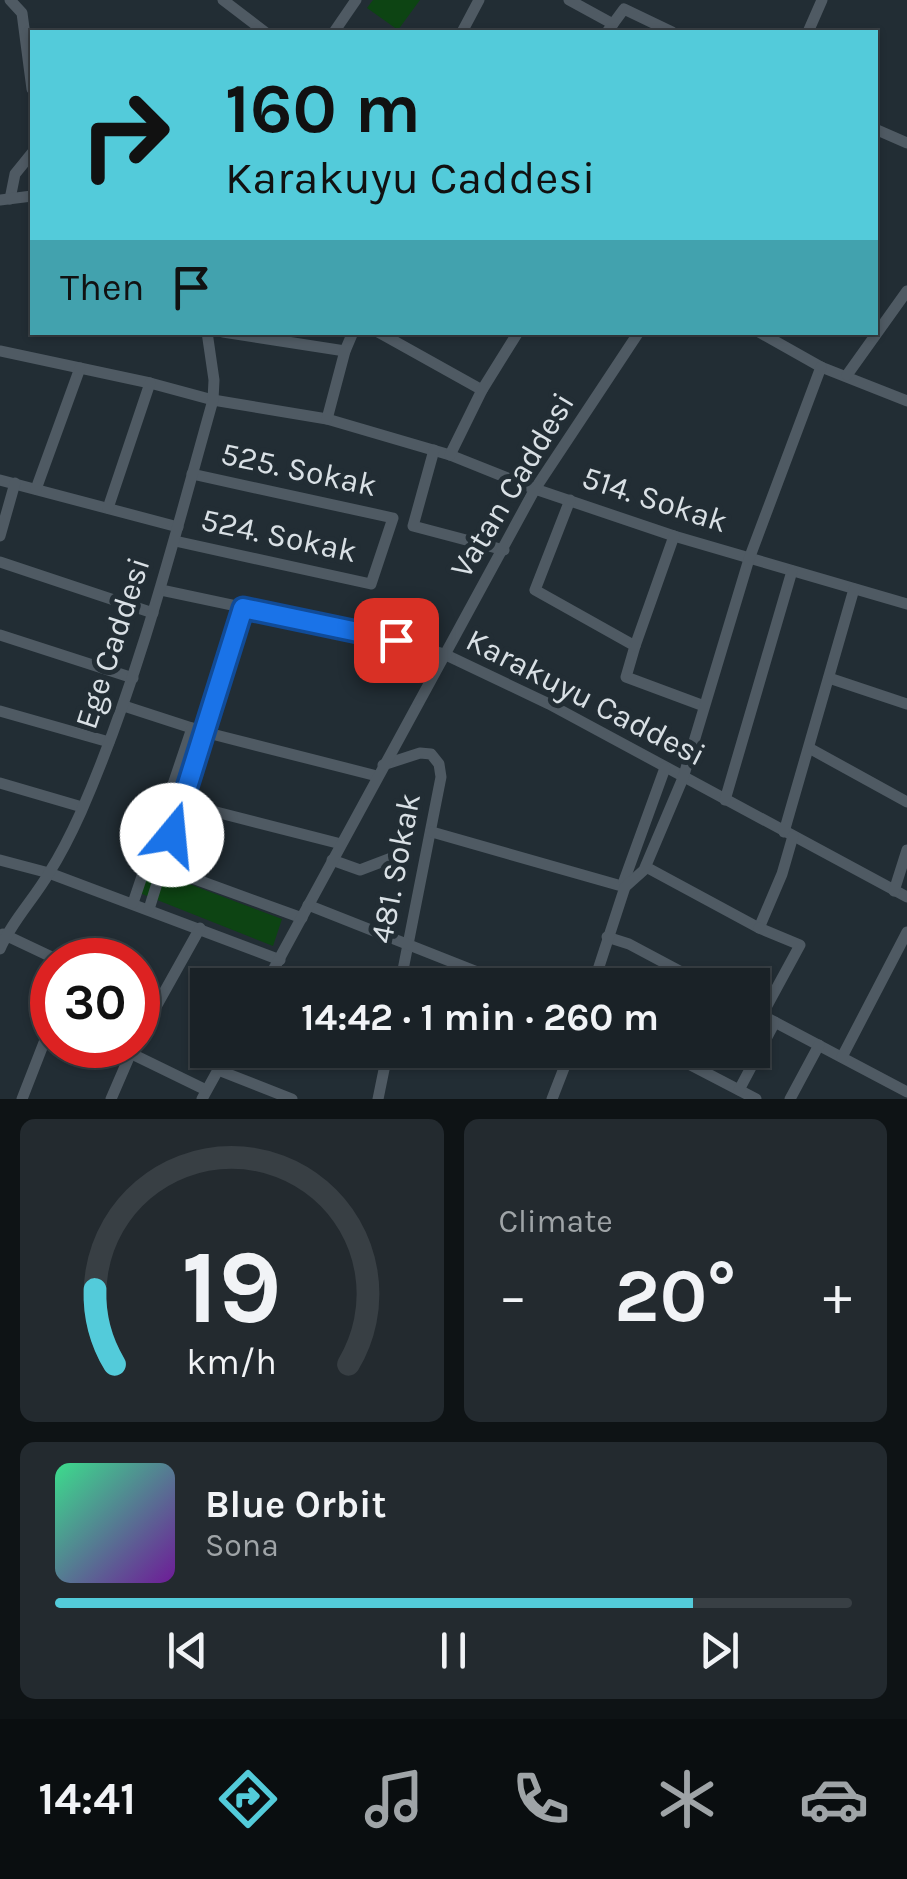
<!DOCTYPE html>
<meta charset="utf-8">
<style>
body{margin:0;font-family:Karla,sans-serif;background:#232a2f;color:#f1f3f6;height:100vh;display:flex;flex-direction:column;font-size:38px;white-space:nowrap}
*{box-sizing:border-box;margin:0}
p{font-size:32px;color:#9fa4a7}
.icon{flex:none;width:55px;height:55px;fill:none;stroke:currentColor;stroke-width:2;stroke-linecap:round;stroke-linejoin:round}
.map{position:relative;height:1099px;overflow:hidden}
.side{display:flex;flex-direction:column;gap:20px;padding:20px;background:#0e1315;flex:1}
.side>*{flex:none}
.banner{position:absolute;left:30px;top:30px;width:848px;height:305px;border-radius:0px;box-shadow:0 2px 8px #0004,0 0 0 2px #383f44;background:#53cbda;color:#111;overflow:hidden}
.speed{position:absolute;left:30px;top:938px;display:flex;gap:20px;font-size:50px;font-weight:700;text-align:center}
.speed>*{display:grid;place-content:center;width:130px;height:130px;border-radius:50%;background:#1a2227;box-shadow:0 2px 8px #0004,0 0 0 2px #383f44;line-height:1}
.speed .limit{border:15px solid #d22;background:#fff;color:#111}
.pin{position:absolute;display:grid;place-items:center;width:85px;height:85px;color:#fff;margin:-42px;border-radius:20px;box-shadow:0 5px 15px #0006}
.me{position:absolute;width:110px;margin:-55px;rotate:17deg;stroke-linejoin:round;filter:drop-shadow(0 0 8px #0008)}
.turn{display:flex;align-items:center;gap:35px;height:210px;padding:0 30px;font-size:45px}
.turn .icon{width:130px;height:130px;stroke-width:2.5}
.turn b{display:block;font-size:70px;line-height:85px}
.then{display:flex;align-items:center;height:95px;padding:0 30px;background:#0003;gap:20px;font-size:38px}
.big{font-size:75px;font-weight:700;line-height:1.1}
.side .widget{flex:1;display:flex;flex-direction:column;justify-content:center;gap:15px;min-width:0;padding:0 35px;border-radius:15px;background:#232a2f}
.side .dial{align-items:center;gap:0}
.dial svg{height:260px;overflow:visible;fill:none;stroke:#383f44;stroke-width:7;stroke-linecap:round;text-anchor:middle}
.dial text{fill:#f1f3f6;stroke:none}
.song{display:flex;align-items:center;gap:30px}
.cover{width:120px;height:120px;border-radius:15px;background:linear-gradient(135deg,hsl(150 70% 55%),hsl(280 70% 35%))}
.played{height:10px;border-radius:5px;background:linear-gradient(90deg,#53cbda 80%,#383f44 80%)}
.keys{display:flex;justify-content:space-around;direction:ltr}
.heat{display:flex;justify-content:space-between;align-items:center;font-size:55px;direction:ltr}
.side .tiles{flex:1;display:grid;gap:20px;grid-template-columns:1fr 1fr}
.widget:last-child{grid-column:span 2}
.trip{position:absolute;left:190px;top:968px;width:580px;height:100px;border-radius:0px;background:#1a2227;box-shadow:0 2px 8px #0004,0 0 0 2px #383f44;font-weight:700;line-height:100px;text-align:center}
.tabs{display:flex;height:160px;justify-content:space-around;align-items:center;background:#0a0e10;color:#9fa4a7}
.tabs .icon{width:70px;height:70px}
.tabs .on{color:#53cbda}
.tabs b{font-size:45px;color:#f1f3f6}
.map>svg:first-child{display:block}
.green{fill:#0d4413}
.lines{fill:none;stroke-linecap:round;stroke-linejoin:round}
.minor{stroke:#4f5a63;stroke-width:11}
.route-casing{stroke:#114b97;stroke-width:25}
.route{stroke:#1a73e8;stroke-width:18}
.labels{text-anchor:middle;stroke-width:10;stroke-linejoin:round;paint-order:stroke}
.street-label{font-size:32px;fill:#d9e0e5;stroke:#222d34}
</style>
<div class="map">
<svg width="907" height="1099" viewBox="0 0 907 1099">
<rect width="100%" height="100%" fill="#222d34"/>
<!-- green -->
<g class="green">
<polygon points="373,0 420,0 398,30 367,8"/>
<polygon points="192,728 204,732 160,873 282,919 273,946 137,892"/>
</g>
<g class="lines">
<!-- minor -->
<g class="minor">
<polyline points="10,0 22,13 32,89"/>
<polyline points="223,0 265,32"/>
<polyline points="569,0 613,24"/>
<polyline points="334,32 356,0"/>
<polyline points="462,32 479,0"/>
<polyline points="607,32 624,9 672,32"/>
<polyline points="808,32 822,0"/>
<polyline points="875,129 907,143"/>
<polyline points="10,199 15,174 32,153"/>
<polyline points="0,200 32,196"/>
<polyline points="223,332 345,351"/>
<polyline points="378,332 482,390"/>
<polyline points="759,332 821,367 907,401"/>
<polyline points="0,351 150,383 213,400 327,419 450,455 535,489 674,536 907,604"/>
<polyline points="847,375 907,291"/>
<polyline points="327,419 345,351 353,332"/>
<polyline points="434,450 413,526 504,550"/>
<polyline points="450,455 482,390 518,332"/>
<polyline points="0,480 178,527"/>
<polyline points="36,489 80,368"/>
<polyline points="570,500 535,590 635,646 626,677 704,706"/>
<polyline points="108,508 150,383"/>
<polyline points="0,536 15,483"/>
<polyline points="175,541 371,584 393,518 192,474"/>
<polyline points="0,562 153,613"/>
<polyline points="161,590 396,640 444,654 549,704 907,897"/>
<polyline points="0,635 133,678"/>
<polyline points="635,646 674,536"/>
<polyline points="829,678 907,704"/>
<polyline points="124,706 204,732 377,776"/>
<polyline points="0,711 109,742"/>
<polyline points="809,748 907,802"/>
<polyline points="383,765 420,753 431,754 439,764 441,777 400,985"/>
<polyline points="0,783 82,807"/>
<polyline points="725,800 792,571"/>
<polyline points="177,802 341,844"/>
<polyline points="432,832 625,887"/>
<polyline points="784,832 854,589"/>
<polyline points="0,860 49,873 280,960"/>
<polyline points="332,860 360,870 402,854"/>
<polyline points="162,867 302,918"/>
<polyline points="646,867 759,928 782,874 793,836"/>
<polyline points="625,886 624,881 665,768"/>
<polyline points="894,891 907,850"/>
<polyline points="133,903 192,728"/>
<polyline points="308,905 510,985"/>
<polyline points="149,909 243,608"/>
<polyline points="759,928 800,945 762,1015"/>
<polyline points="3,934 58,960"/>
<polyline points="607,937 629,944 706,985"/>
<path d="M0,949C12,921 34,899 49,873C61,854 72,832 81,812C139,679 174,539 213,400L214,380L207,332"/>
<polyline points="265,985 535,489 639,332"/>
<polyline points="593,985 625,887 644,870 683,778 749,559 821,367"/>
<polyline points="138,992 158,1000"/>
<polyline points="752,1010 907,1092"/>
<polyline points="138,1039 200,928"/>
<polyline points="662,1050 756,1099"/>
<polyline points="130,1053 206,1090"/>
<polyline points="842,1057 907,932"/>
<polyline points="218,1070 292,1099"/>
<polyline points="739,1090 775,1022"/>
<polyline points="22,1099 52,1022"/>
<polyline points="111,1099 133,1048"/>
<polyline points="202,1099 229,1050"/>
<polyline points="378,1099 388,1050"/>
<polyline points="552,1099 571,1050"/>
<polyline points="790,1099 819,1045"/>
</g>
</g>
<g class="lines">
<defs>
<polyline id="route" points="172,835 243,608 396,640"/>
</defs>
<!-- route casing -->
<use href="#route" class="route-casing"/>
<!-- route -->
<use href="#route" class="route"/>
</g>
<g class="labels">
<!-- street labels -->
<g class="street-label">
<text transform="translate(299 469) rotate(12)" y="11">525. Sokak</text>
<text transform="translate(512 485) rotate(-59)" y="11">Vatan Caddesi</text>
<text transform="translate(655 499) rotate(18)" y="11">514. Sokak</text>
<text transform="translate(279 535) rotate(12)" y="11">524. Sokak</text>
<text transform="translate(112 643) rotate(-72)" y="11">Ege Caddesi</text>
<text transform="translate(586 697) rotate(27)" y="11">Karakuyu Caddesi</text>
<text transform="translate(395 868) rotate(-79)" y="11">481. Sokak</text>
</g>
</g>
</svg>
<div class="speed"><div class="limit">30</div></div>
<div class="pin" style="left:396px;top:640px;background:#d93025"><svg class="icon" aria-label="arrive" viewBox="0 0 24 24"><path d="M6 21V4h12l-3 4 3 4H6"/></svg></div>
<svg class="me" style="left:172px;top:835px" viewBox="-20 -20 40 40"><circle r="19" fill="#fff"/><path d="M0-13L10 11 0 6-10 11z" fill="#1a73e8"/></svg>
<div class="trip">14:42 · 1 min · 260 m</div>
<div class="banner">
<div class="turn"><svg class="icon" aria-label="right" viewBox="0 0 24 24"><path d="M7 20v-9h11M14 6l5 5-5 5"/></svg><div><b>160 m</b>Karakuyu Caddesi</div></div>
<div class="then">Then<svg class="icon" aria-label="arrive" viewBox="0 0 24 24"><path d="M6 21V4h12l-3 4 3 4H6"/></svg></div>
</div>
</div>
<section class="side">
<div class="tiles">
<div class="widget dial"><svg viewBox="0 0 100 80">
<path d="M14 69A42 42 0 1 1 86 69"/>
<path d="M14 69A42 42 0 0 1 8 46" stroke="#53cbda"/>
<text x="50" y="56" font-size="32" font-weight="700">19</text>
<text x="50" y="72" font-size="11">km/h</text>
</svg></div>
<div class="widget"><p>Climate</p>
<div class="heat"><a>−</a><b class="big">20°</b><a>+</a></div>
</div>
<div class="widget">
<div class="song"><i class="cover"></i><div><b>Blue Orbit</b><p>Sona</p></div></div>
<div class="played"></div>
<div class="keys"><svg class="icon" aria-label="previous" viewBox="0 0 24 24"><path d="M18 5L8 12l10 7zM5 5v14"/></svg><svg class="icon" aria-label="pause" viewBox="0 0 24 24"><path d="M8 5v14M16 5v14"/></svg><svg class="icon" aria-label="next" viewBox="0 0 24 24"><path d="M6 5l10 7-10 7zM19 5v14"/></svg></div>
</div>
</div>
</section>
<nav class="tabs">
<b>14:41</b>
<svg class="icon on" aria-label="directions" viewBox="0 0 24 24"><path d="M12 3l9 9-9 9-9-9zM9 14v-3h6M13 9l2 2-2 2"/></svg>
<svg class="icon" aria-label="music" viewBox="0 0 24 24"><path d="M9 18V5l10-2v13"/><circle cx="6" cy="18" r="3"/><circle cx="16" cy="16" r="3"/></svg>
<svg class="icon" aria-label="phone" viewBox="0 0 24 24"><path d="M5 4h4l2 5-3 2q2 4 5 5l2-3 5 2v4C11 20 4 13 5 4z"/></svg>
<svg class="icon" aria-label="climate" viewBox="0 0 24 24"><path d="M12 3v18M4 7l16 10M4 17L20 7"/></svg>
<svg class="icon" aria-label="car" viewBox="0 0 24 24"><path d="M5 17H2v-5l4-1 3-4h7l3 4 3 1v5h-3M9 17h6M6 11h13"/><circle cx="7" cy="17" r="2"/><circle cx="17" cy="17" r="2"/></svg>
</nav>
